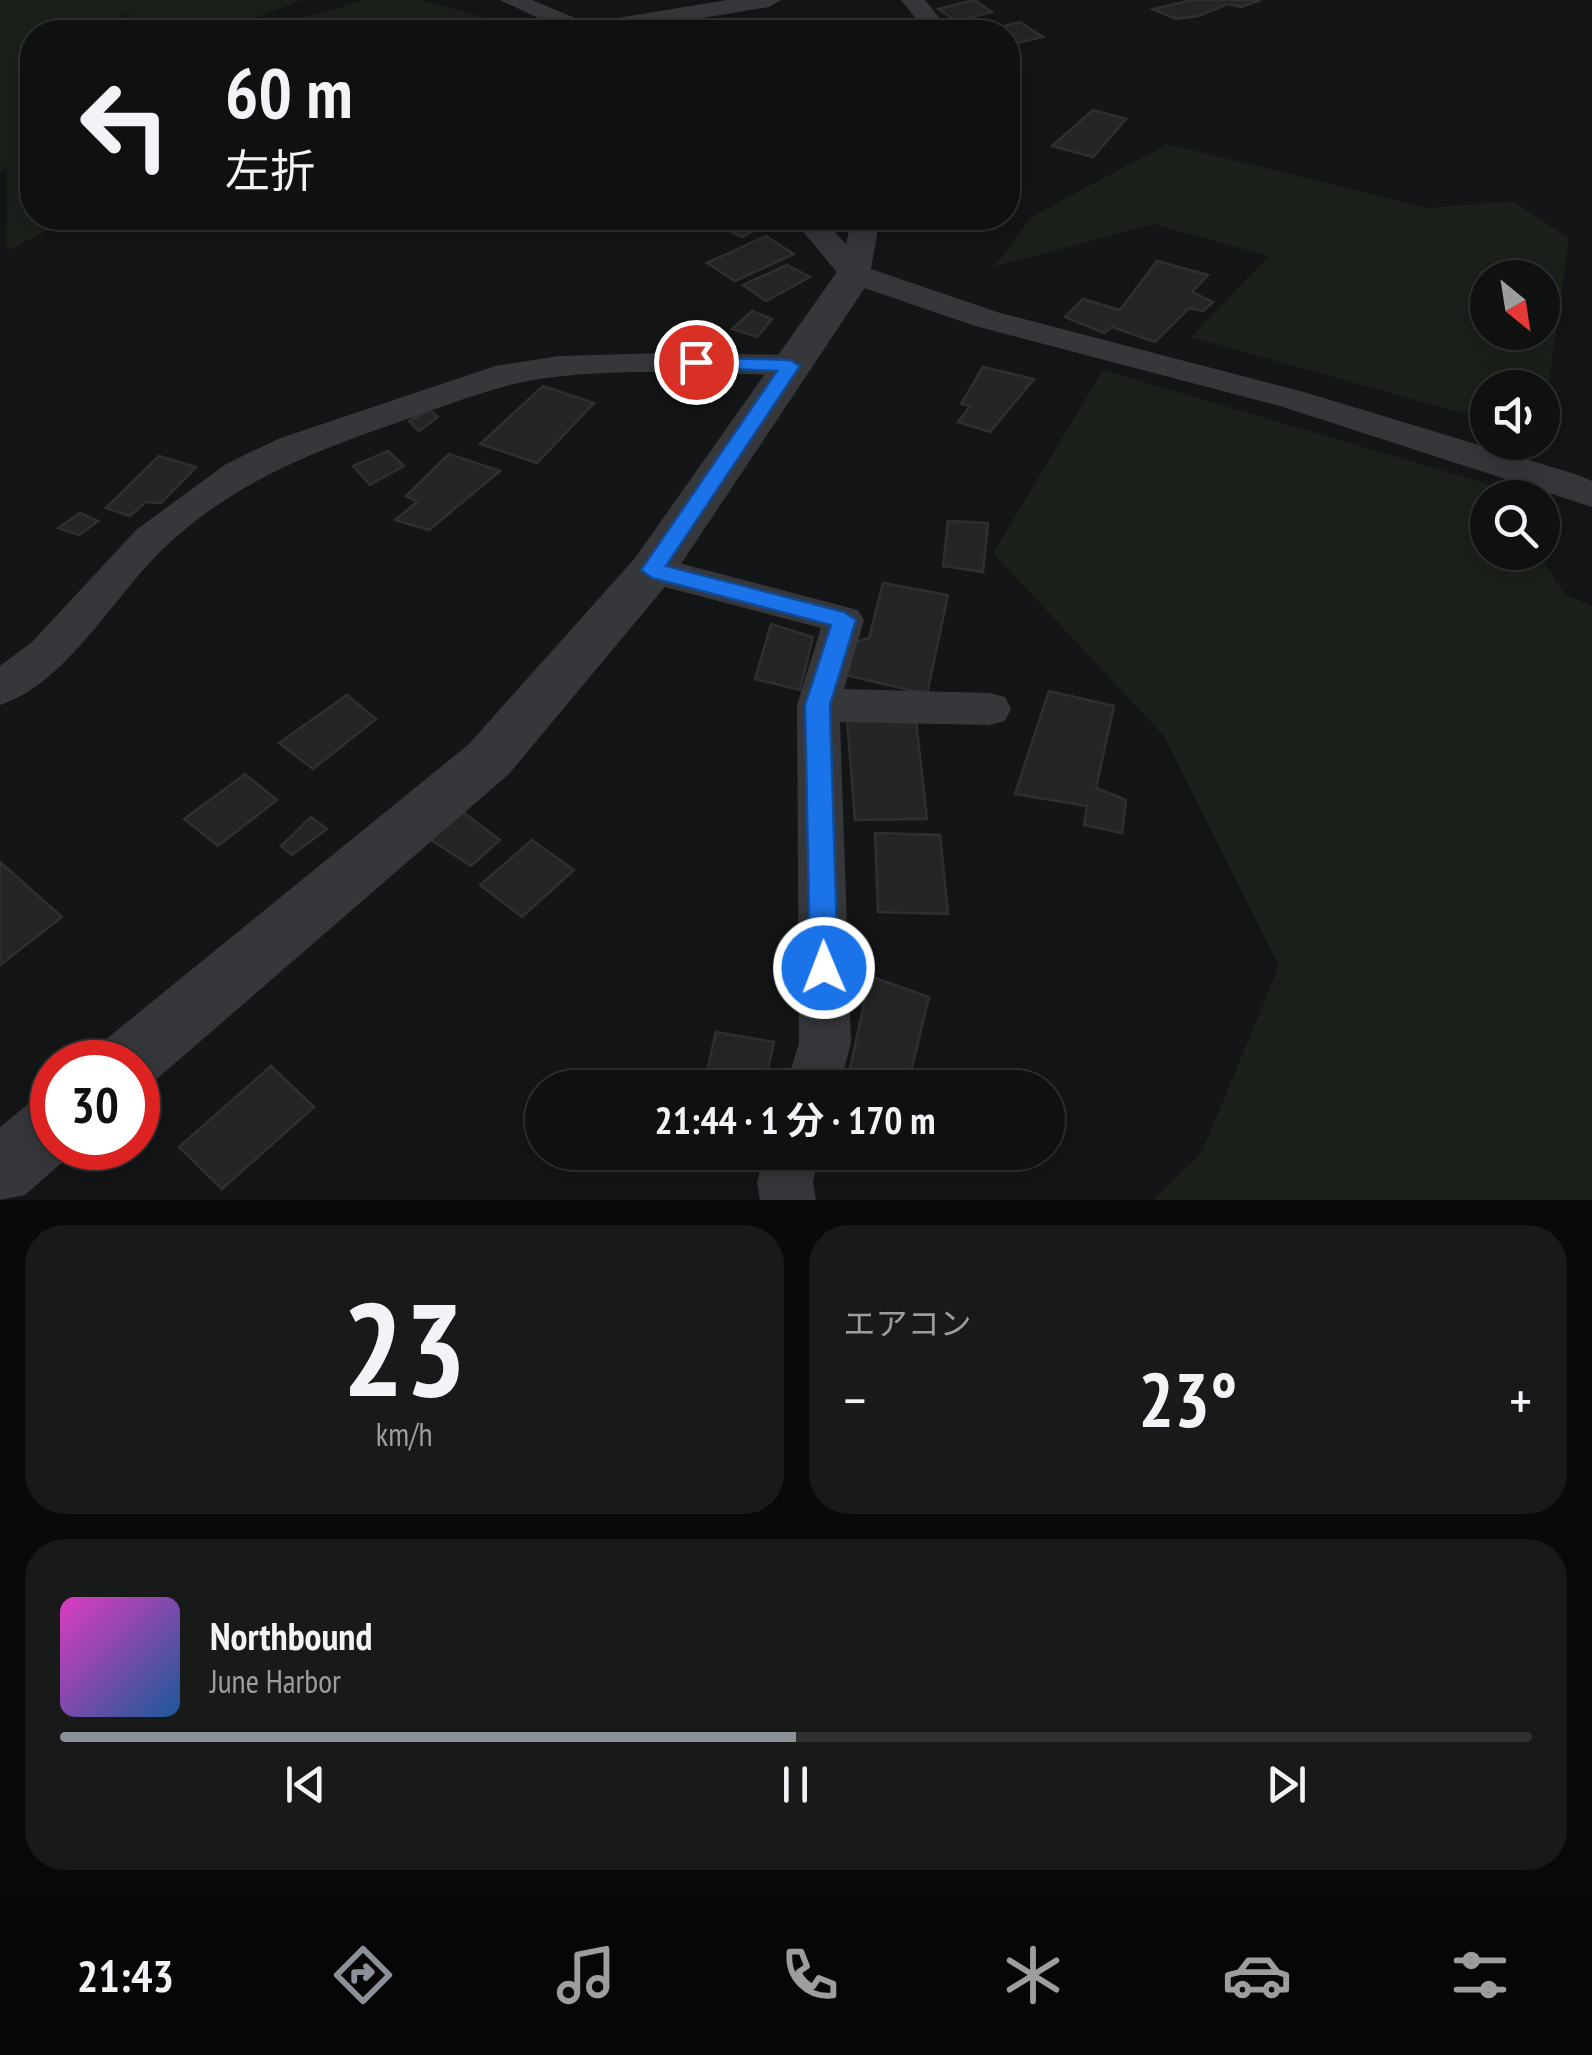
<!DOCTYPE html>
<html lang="ja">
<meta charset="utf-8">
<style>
body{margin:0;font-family:"PT Sans Narrow","Noto Sans JP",sans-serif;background:#181919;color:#f1f3f6;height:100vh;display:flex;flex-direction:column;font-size:38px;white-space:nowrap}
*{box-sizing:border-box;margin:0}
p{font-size:32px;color:#9b9d9f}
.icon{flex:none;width:55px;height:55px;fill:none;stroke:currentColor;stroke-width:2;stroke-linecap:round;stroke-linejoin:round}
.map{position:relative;height:1200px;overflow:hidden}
.sheet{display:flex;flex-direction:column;gap:25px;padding:25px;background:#080909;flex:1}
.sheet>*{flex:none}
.guide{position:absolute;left:20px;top:20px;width:1000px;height:210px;border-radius:40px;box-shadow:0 5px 25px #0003,0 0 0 2px #2f3030;background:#0f1010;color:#f1f3f6;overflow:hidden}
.needle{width:65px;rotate:150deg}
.buttons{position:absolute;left:1470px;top:260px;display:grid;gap:20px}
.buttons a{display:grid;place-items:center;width:90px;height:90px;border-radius:50%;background:#0f1010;box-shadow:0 5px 25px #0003,0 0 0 2px #2f3030;font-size:50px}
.speed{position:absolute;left:30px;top:1040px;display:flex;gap:20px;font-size:50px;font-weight:700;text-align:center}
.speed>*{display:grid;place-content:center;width:130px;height:130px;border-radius:50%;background:#0f1010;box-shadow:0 5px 25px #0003,0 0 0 2px #2f3030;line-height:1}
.speed .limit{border:15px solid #d22;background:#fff;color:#111}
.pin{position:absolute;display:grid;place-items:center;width:85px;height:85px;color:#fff;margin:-42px;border:5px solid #fff;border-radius:50%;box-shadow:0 2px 10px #0007}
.me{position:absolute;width:110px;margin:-55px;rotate:359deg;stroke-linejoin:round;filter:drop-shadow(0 0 8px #0008)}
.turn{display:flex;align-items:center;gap:35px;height:210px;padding:0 40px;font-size:45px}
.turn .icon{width:130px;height:130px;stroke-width:2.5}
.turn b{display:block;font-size:70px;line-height:85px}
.big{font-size:75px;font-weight:700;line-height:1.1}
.sheet .tile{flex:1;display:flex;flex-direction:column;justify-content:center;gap:15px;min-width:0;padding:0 35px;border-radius:40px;background:#181919}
.sheet .dial{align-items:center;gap:0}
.dial b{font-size:130px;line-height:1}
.song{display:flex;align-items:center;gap:30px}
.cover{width:120px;height:120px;border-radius:15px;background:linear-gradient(135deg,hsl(310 70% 55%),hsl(210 70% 35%))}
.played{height:10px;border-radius:5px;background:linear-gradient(90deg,#8c9099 50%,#2f3030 50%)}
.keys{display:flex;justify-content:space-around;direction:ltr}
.heat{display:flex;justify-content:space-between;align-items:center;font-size:55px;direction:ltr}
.sheet .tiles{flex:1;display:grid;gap:25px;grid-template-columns:1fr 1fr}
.tile:last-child{grid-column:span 2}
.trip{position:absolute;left:525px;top:1070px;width:540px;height:100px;border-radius:50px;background:#0f1010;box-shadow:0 5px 25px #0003,0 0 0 2px #2f3030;font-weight:700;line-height:100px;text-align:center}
.menu{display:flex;height:160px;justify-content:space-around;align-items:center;background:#060606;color:#9b9d9f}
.menu .icon{width:70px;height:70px}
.menu .active{color:#8c9099}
.menu b{font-size:45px;color:#f1f3f6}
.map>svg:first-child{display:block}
.green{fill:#1b201b;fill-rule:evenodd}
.building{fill:#252527;stroke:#2f2f32;stroke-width:2.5}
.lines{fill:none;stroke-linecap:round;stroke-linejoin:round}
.minor{fill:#36373a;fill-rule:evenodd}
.tertiary{fill:#36373a;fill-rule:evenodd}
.route{fill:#1a73e8;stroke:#114b97;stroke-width:2.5}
</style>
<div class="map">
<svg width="1592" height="1200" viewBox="0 0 1592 1200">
<rect width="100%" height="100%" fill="#141516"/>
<!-- green -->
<g class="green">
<polygon points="0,0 303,0 240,23 306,17 364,0 419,0 484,17 481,32 114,32 119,20 136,10 112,21 110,32 32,32 32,218 74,218 7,251 7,165 0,172"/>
<path d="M1167,144L1427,208L1513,201L1569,238L1543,425L1542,388H1488L1487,420L1191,337L1269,256L1153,224L994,267L1031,217ZM1488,278H1542V332H1488Z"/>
<polygon points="1103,370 1495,486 1503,497 1488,498 1488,552 1538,553 1565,595 1592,606 1592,1200 1153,1200 1202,1152 1279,966 1164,736 993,553"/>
</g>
<!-- building -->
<g class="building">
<polygon points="974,0 992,12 956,21 938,9"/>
<polygon points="1192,0 1261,0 1241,7 1228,4 1198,16 1176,19 1153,9"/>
<polygon points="687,17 702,32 635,32 660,28 655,24"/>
<polygon points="1020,22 1043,37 1008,45 1008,32 986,31"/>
<polygon points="1093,110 1126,119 1093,157 1052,146"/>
<polygon points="723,218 745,218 762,226 742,237 713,223"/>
<polygon points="766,236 794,254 735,281 707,263"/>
<polygon points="1157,261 1208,275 1192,292 1213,302 1203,311 1189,308 1155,342 1112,327 1104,333 1065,317 1083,299 1120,310"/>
<polygon points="787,265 810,277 766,301 743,285"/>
<polygon points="752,311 772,319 757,337 732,329"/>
<polygon points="983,367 1034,379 990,432 958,422 970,406 961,404"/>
<polygon points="543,386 594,403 537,463 480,444"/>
<polygon points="430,410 438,417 419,431 409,421"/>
<polygon points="388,451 404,466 370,485 353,466"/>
<polygon points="449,454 500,471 429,530 395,520 417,502 406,496"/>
<polygon points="159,456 196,467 161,503 146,502 130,516 106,508"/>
<polygon points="80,513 98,521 79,535 58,528"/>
<polygon points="948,521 988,523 983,572 943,566"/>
<polygon points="883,583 948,595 927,694 841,674 847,644 869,638"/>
<polygon points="771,624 813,637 800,690 755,679"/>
<polygon points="1049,691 1114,706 1096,788 1126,800 1122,833 1084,825 1087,806 1015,794"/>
<polygon points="347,695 376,719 313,769 279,743"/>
<polygon points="847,719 916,720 927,819 855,820"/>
<polygon points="245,774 277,800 218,846 184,819"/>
<polygon points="463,812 500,840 471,866 428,838"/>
<polygon points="311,817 327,829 292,855 281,846"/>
<polygon points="875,833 940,835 948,914 878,912"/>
<polygon points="532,840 574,870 522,917 480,885"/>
<polygon points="0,862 62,917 0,965"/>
<polygon points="870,976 929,997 907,1088 886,1088 848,1078"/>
<polygon points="716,1032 774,1042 764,1088 703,1088"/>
<polygon points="271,1066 314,1107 222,1189 179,1147"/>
</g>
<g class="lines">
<!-- minor -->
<g class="minor">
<polygon points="500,0 532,0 587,23 727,0 781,0 769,7 619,32 568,32"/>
<polygon points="901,0 925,0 951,32 927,32"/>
<polygon points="792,218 822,218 846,244 852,218 880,218 871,269 997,312 1304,392 1575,474 1592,481 1592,507 1280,406 975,326 844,281"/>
<path d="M663,353L790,355L802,358L807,365L802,372L790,375C712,374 632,368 554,377C506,382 462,400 416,416C321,449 237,478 163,549C114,596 66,684 0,705V666L33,641L136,530L226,464L278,439L495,366L559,356Z"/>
<polygon points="652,556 858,610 864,620 844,689 990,693 1005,697 1011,709 1005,721 990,725 840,722 851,1043 839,1088 785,1088 799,1043 797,705 821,628 638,580 632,570 638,560"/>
<polygon points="765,1152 820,1152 813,1182 816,1200 760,1200 757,1182"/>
</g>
<!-- tertiary -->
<g class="tertiary">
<polygon points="855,262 869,266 874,274 669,582 509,774 151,1084 138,1089 138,1062 95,1062 105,1040 469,744 635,558 841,266"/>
<polygon points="52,1094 52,1148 76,1150 25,1195 0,1200 0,1127 28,1104"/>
</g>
</g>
<!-- route -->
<polygon class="route" points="696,357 790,360 800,366 666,566 844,612 856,620 830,705 838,968 834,977 824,980 814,977 810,968 805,705 831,625 652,578 641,570 777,371 690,367 690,358"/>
</svg>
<div class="buttons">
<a><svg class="needle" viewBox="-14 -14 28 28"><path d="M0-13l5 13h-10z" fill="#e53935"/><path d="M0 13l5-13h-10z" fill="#9b9d9f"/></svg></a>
<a><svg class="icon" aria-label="sound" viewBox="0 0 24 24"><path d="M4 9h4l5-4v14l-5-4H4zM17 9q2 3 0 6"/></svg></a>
<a><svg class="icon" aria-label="search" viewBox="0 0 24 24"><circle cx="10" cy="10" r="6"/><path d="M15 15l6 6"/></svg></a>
</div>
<div class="speed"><div class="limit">30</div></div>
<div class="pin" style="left:696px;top:362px;background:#d93025"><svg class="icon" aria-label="arrive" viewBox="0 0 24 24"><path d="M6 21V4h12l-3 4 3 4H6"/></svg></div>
<svg class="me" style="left:824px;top:968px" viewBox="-20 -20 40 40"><circle r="17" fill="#1a73e8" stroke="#fff" stroke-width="3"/><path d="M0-11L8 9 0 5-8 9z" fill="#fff"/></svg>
<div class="trip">21:44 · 1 分 · 170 m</div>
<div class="guide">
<div class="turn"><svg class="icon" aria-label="left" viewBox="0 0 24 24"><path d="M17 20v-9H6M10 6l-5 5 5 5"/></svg><div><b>60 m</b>左折</div></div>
</div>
</div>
<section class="sheet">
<div class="tiles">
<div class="tile dial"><b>23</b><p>km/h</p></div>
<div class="tile"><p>エアコン</p>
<div class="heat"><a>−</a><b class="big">23°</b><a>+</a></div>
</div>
<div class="tile">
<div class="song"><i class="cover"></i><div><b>Northbound</b><p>June Harbor</p></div></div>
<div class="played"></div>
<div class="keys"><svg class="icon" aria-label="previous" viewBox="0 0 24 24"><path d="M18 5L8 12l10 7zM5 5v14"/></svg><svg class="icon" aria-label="pause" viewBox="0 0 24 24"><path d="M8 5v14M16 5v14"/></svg><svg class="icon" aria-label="next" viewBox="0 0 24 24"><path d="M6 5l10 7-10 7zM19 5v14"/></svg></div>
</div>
</div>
</section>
<nav class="menu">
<b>21:43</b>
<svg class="icon active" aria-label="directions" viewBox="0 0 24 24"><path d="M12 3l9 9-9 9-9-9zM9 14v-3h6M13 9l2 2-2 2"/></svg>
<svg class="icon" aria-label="music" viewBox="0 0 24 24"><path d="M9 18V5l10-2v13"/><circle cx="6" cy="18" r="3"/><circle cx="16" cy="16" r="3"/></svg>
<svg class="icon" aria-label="phone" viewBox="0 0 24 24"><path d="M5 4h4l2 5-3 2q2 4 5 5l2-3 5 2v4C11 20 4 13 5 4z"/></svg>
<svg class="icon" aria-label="climate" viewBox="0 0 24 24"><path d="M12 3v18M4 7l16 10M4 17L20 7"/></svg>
<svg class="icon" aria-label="car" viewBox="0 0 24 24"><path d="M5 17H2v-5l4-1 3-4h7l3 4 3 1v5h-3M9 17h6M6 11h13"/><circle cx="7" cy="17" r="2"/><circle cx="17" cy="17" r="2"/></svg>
<svg class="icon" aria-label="filters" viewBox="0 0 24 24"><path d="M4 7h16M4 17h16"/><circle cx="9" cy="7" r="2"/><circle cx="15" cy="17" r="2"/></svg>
</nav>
